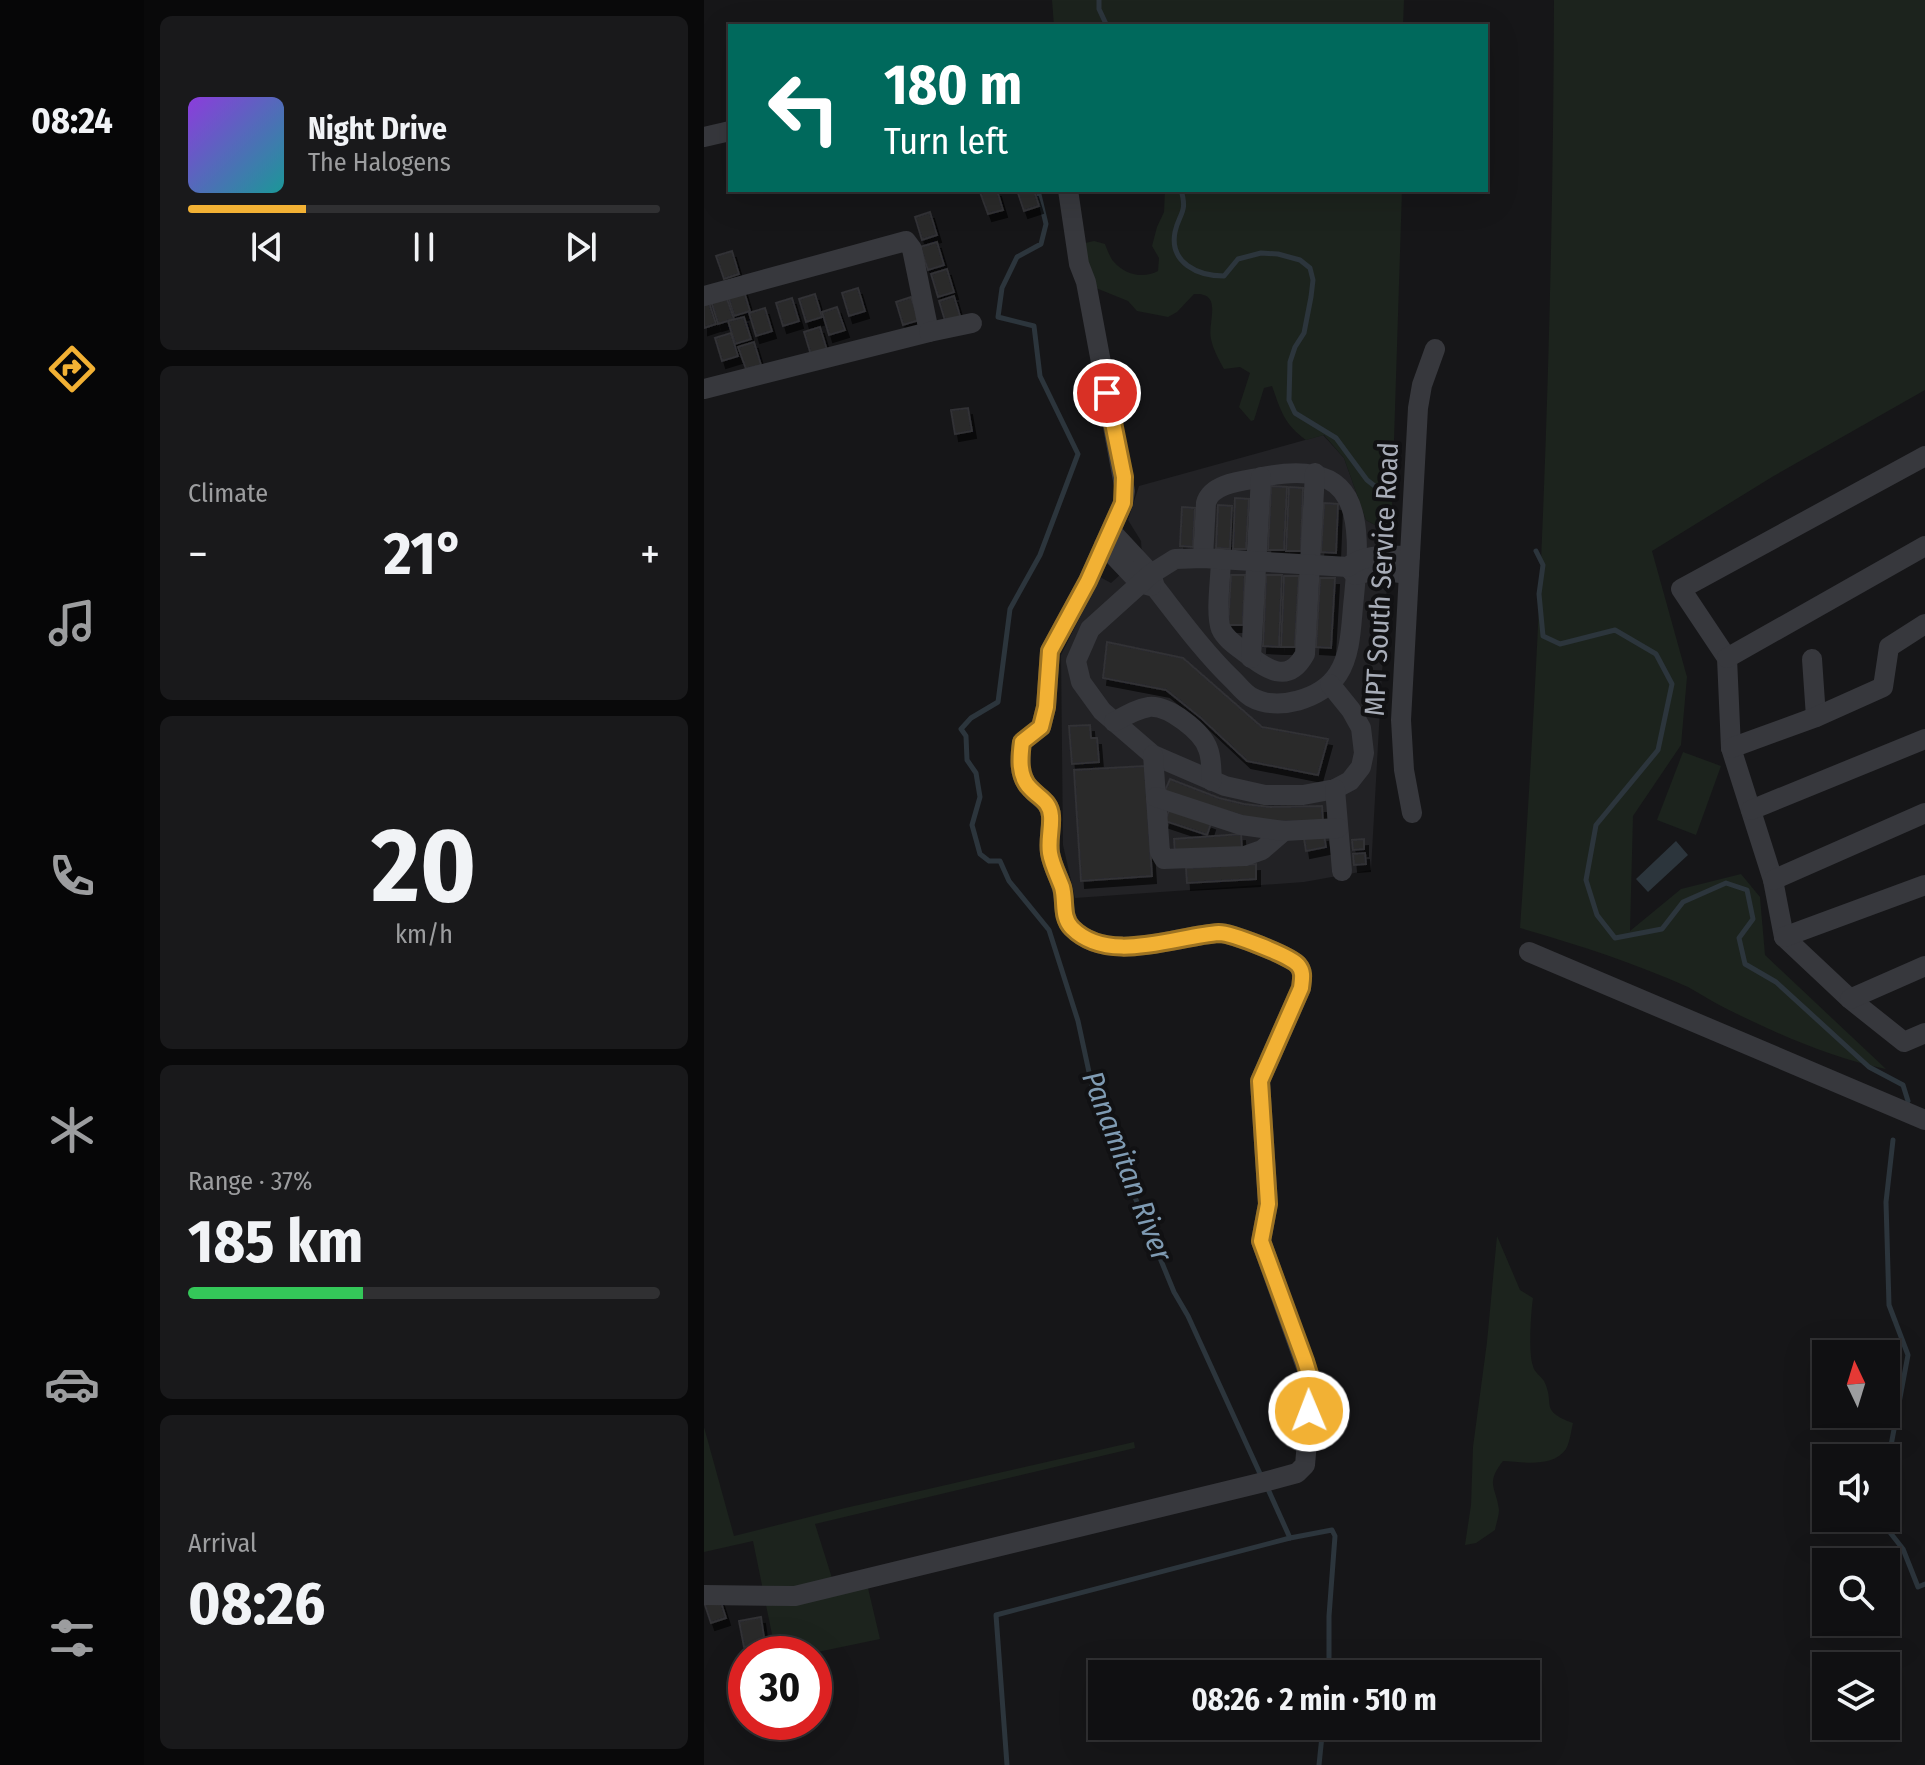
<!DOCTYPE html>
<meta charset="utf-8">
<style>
body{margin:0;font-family:"Fira Sans Condensed",sans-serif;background:#19191b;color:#f1f3f6;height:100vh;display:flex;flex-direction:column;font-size:30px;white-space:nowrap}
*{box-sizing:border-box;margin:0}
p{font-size:26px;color:#9c9d9f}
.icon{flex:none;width:44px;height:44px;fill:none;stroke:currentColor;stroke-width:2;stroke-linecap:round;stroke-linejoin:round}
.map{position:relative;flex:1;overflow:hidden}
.details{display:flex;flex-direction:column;gap:16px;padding:16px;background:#09090a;width:560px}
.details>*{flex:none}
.banner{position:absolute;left:24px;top:24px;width:760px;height:168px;border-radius:0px;box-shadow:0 8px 32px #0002,0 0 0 2px #303032;background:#00695c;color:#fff;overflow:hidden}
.needle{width:52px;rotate:356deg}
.controls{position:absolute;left:1108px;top:1340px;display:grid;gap:16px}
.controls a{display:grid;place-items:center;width:88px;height:88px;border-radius:0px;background:#101012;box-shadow:0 8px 32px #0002,0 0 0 2px #303032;font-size:40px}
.speed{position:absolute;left:24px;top:1636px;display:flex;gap:16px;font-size:40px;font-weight:700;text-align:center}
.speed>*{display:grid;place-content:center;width:104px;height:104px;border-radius:50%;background:#101012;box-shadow:0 8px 32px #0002,0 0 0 2px #303032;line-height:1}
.speed .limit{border:12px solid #d22;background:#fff;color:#111}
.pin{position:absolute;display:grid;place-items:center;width:68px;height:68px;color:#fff;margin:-34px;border:4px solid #fff;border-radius:50%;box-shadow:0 2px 8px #0007}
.me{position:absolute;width:88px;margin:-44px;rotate:359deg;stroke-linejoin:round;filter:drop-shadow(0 0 6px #0008)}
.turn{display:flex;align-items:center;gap:28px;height:168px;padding:0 24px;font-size:36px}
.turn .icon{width:104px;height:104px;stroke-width:2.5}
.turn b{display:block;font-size:56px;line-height:68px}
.big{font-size:60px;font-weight:700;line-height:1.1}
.details .card{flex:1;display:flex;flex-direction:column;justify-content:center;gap:12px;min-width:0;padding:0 28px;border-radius:12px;background:#19191b}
.details .dial{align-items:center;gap:0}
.dial b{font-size:104px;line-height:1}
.song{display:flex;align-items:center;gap:24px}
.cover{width:96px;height:96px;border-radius:12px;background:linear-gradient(135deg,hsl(270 70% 55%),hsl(180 70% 35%))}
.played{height:8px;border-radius:4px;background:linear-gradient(90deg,#f2b134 25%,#303032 25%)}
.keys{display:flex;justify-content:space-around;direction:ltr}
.heat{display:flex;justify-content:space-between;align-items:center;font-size:44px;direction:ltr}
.charge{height:12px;border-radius:6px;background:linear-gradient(90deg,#34c759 37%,#303032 0)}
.trip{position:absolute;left:384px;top:1660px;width:452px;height:80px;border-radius:0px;background:#101012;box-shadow:0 8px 32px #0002,0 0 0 2px #303032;font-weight:700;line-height:80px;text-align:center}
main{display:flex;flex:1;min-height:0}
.menu{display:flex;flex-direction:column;width:144px;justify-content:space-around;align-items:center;background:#060607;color:#9c9d9f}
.menu .icon{width:56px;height:56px}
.menu .on{color:#f2b134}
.menu b{font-size:36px;color:#f1f3f6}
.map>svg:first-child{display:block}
.built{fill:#222225}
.green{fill:#1c231d}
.water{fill:#2c353c}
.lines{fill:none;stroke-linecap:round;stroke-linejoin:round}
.stream{stroke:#2c353c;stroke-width:5}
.building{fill:#29292c;stroke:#303034;stroke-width:2;filter:url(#shadow)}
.minor{stroke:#37383d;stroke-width:20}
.route-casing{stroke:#9d7322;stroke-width:20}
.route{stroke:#f2b134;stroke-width:14}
.labels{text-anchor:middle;stroke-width:8;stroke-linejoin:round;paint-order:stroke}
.street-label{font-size:28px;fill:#a8adb8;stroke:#111113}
.water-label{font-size:30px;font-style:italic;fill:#7f9bb3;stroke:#111113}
</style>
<main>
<nav class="menu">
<b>08:24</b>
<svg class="icon on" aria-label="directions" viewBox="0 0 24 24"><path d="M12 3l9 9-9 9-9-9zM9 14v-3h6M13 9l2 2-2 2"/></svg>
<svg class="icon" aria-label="music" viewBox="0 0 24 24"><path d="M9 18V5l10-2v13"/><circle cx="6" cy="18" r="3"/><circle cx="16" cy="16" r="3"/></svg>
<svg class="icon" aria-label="phone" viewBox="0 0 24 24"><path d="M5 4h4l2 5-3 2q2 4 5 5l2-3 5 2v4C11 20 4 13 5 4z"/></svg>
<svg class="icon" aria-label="climate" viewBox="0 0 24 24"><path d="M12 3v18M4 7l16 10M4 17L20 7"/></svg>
<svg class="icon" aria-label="car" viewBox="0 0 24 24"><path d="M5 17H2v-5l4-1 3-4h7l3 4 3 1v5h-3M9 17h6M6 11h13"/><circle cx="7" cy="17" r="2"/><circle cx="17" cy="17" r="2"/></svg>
<svg class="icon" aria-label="filters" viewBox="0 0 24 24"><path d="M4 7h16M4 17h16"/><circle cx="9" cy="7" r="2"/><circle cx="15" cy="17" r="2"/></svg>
</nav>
<section class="details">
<div class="card">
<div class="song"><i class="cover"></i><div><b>Night Drive</b><p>The Halogens</p></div></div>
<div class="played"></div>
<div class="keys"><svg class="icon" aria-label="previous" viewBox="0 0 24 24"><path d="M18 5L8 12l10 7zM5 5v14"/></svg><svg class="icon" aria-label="pause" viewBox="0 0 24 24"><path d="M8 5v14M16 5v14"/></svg><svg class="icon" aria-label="next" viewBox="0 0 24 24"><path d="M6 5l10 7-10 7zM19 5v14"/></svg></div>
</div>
<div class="card"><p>Climate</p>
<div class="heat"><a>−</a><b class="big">21°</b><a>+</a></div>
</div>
<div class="card dial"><b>20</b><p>km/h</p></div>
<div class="card"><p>Range · 37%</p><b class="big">185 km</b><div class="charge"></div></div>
<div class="card"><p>Arrival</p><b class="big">08:26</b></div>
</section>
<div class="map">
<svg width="1221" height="1765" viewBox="0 0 1221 1765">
<defs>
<filter id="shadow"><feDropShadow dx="4" dy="7" stdDeviation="0" flood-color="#0009"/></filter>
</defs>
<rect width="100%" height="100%" fill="#161618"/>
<!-- built -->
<polygon class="built" points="619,435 640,458 662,520 687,534 687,543 674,548 672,577 683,584 667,870 600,882 371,898 359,845 357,655 396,577 407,583 438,555 437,541 424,520 435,486"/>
<!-- green -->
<g class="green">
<polygon points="348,0 700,0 699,26 350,26"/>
<path d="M850,0H1221V390L1068,477L948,551L983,677L977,745L929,816L926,931L977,889L1037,874L1056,897L1061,955L1182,1069C1127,1058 1071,1033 1021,1008C1009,1002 997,994 984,987C931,963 872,944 816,928C838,619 849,310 850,0Z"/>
<path d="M461,190H698L687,534L662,520L640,458L620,435L602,440C580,424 577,411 568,386L560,388L550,420L547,421L535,407L546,373L536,367L520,369C515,360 509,349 507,339C503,322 520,292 490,294L473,312L464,317L433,311L424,301L387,286L381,243L390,241L401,244C403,249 406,258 410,262C421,275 440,279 454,271L455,258L448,246L453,227L460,212Z"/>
<polygon points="979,752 1017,766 992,835 953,820"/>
<path d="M793,1236L816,1290L829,1298C827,1312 824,1353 829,1366C830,1372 837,1376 840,1381C852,1405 834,1410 869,1423C867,1431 866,1442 862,1449C849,1468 819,1462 799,1461C781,1484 792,1487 795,1510C795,1516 792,1524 791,1530L772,1543L761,1545L767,1505L769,1447L783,1342Z"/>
<polygon points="0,1427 30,1536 137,1509 430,1442 431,1448 111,1524 133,1594 164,1588 176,1639 104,1654 72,1654 49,1541 0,1552"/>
</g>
<!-- water -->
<polygon class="water" points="972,841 984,855 944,892 932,879"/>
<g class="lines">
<!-- stream -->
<g class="stream">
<polyline points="395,0 395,9 403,26"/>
<polyline points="334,190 342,224 337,244 313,257 298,288 294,317 330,326 336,376 374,454 336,555 306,609 294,702 267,718 257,729 262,736 263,760 272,773 276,797 268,825 276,854 285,861 296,861 305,881 345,930 374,1021 391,1100 470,1292 484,1316 558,1478"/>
<path d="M477,190C484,213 475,213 471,232C465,263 494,276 520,276L534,259L557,253L574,254L596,260L606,268L609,280L607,297L600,333L591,347L586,362L585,400L591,413L632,438L663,480L686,498"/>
<polyline points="832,551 839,565 835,594 839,636 856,644 911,630 952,654 968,684 954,750 892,825 882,880 893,915 911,938 958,929 979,902 1022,883 1043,890 1049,919 1035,938 1041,964 1072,982 1165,1067 1199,1085 1204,1101"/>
<polyline points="1182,1472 1204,1355 1185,1305 1182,1202 1189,1140"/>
<polyline points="563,1487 586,1538 628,1530 631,1536 625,1616 625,1674"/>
<polyline points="1181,1518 1181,1526 1199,1549 1214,1587 1221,1584"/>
<polyline points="303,1765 292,1615 586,1538"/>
<polyline points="615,1765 619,1726"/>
</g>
</g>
<!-- building -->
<g class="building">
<polygon points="282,190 293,190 299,210 284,214 276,192"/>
<polygon points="313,190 330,190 335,206 320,211"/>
<polygon points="226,212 233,235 218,240 211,217"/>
<polygon points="233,242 240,265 224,270 216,247"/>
<polygon points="28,251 35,274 20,279 12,256"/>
<polygon points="243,269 250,292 234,297 227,274"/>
<polygon points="39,288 46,311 30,316 23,293"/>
<polygon points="154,288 161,311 145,316 138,293"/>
<polygon points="111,294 118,317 102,322 95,299"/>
<polygon points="22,296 30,319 14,324 7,301"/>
<polygon points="250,296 257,319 242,324 235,301"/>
<polygon points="207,297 215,320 199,325 192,302"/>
<polygon points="88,298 95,321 79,326 72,303"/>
<polygon points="5,302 12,324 0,328 0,303"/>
<polygon points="133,307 141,330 125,335 118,312"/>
<polygon points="61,308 68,331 52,336 45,313"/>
<polygon points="40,317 47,339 31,344 24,321"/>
<polygon points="116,327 123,350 107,355 100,332"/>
<polygon points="27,333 34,356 18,361 11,338"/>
<polygon points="50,342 57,365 42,369 34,347"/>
<polygon points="264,408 268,431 251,434 247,410"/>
<polygon points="567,486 583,487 580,550 564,550"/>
<polygon points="585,487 599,488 597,551 582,551"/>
<polygon points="531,498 545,499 542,549 529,549"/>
<polygon points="620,503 634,504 632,553 617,552"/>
<polygon points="514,505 528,506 526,549 512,548"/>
<polygon points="478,507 491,508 489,547 476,546"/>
<polygon points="527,575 541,575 539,625 524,625"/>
<polygon points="562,575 578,575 575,647 559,646"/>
<polygon points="580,576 595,576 591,647 577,647"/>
<polygon points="616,578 631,578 627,648 612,647"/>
<polygon points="403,642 479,658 558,727 624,739 614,775 543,761 497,718 462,690 399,678"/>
<polygon points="386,725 387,738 393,738 395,762 368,764 365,726"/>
<polygon points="441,766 448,876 377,881 370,770"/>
<polygon points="466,779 515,798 540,804 566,807 618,806 619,821 558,822 460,793"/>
<polygon points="466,808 507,823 503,835 461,821"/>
<polygon points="537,834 538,848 471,853 470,839"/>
<polygon points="620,835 622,847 602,851 600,838"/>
<polygon points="660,839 660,849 649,850 648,840"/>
<polygon points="661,853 662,864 650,865 649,854"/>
<polygon points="552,864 552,879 483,883 482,868"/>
<polygon points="15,1596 22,1618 7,1623 0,1602"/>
<polygon points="57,1617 61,1644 40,1647 35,1621"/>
</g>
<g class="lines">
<!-- minor -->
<g class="minor">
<polyline points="0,137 26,131"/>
<polyline points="0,296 202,241 208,249 225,332 0,389"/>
<polyline points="225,332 268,323"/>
<polyline points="1221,456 977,589 1023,658 1027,748 1069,880 1080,937 1146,999 1200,1042 1221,1033"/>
<path d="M407,531L447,574L451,587C476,619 500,652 529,680C534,685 540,693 547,697C573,712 618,699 634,674C648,653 647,621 650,597C658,515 656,455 554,478C537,481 507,484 502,503L499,558"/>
<polyline points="400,545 436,583 447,586"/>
<path d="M517,559C517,576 511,614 517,629C521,638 531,645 539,651C560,667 583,687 601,654L611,473"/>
<polyline points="644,567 651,575 672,570 705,574"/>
<polyline points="547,658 557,477"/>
<polyline points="1023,658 1221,546"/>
<polyline points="1108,659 1112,717"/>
<path d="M626,684L647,710L657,728L660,753L657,767L646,781L631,789L599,795H561L521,786L449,755L398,711L377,682L372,661L386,629L447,574L471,559L499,558L644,567C661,553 685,556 706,556"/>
<path d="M410,722C421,716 432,709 445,707C464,705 498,731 504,749C508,759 507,770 508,781"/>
<polyline points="1027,748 1112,717 1179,687 1185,647 1221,624"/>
<polyline points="449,755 456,852 460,859 541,856 558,850 580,831"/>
<polyline points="631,789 638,871"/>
<polyline points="452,797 537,825 580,831 634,828"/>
<polyline points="1047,810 1221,739"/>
<polyline points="708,813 700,770 697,720 714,408 718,385 731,349"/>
<polyline points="1069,880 1221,813"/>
<polyline points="1080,937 1221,885"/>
<polyline points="825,952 1221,1120"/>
<polyline points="1146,999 1221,966"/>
<path d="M0,1595L91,1596L560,1482L593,1473L601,1465L608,1384L557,1241L564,1204L556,1081L597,988C598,979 600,972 594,965C587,956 527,933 515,933C471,936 405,965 368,928C359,918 361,906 359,893C357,879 348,867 346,853C344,840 348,828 347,816C346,801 334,798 326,788C314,776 316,757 318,742L337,727L342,707L346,651L384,581L419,503L421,491L382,282L375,264L364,190"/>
</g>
</g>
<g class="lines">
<defs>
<path id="route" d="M403,393L420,477L419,503L384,581L346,651L342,707L337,727L318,742C316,757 314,776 326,788C335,798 346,801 347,816C348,828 344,840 346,853C348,865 354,876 358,887C362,901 357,917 368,928C405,965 471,936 515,933C527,933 587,956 594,965C600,972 598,979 597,988L556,1081L564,1204L557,1241L601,1361L608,1384L605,1411"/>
</defs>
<!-- route casing -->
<use href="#route" class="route-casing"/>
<!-- route -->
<use href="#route" class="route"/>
</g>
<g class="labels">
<!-- street labels -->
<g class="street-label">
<text transform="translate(677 579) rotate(-87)" y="10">MPT South Service Road</text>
</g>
<!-- water labels -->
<g class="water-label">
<text transform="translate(423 1166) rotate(69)" y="10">Panamitan River</text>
</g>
</g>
</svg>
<div class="controls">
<a><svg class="needle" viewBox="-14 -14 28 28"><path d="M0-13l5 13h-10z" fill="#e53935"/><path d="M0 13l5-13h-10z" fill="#9c9d9f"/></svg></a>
<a><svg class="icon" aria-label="sound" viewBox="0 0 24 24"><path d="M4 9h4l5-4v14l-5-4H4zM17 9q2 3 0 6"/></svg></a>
<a><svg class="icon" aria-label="search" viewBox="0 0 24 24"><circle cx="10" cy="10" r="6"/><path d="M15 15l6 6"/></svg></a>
<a><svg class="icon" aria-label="layers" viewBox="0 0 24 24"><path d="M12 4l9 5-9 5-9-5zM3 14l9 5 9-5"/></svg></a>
</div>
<div class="speed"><div class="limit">30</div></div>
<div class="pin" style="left:403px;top:393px;background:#d93025"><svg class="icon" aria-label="arrive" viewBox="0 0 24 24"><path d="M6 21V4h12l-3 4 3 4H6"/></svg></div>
<svg class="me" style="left:605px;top:1411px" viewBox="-20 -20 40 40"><circle r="17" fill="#f2b134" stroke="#fff" stroke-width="3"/><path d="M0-11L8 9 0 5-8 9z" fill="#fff"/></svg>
<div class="trip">08:26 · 2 min · 510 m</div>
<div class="banner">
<div class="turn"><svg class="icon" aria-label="left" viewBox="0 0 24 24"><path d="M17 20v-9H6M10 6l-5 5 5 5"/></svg><div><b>180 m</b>Turn left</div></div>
</div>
</div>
</main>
